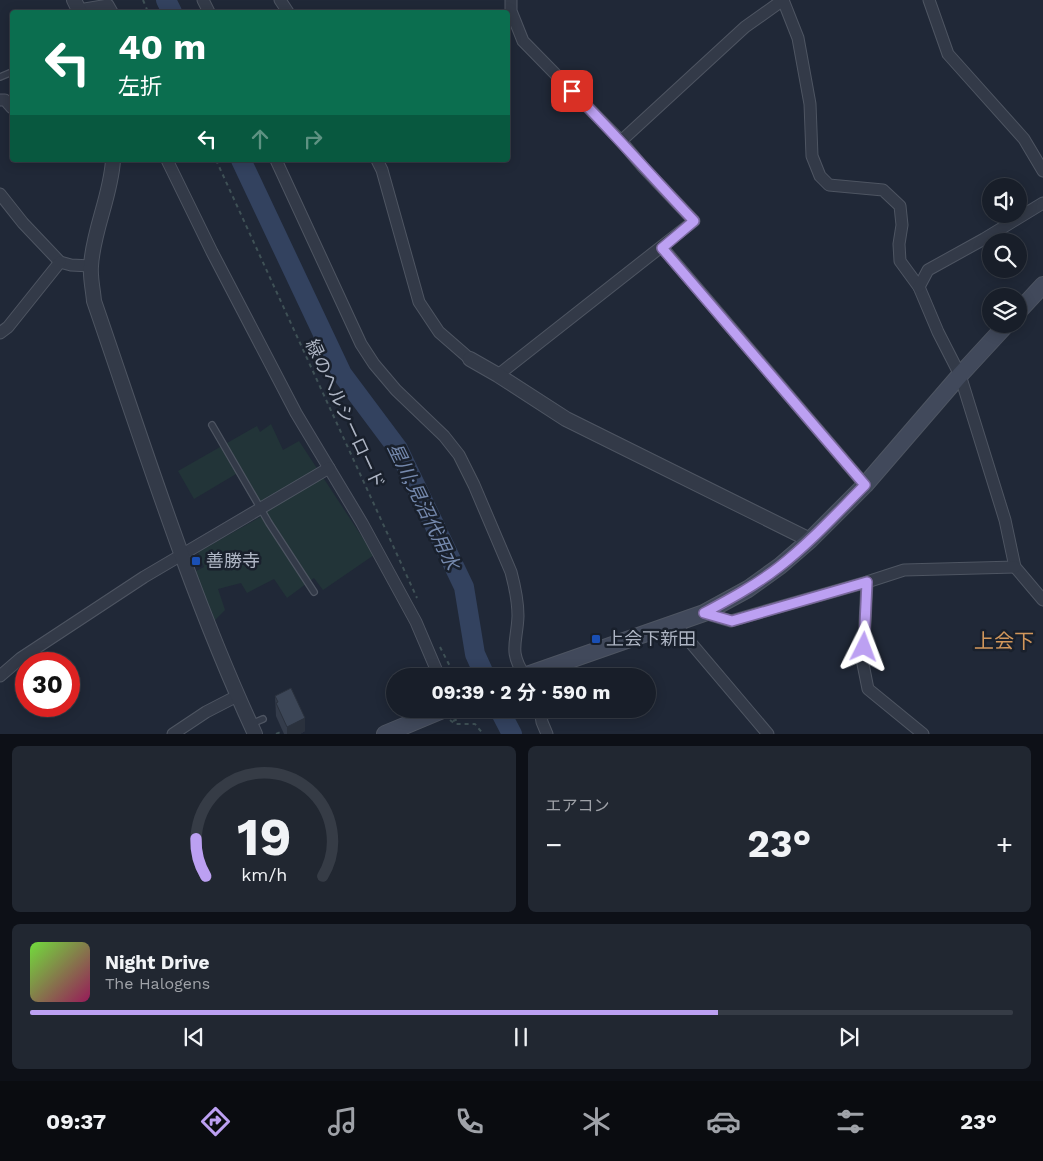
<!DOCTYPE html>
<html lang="ja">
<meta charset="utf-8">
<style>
body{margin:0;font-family:"Work Sans","Noto Sans JP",sans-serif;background:#212731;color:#f1f3f6;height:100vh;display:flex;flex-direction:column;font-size:19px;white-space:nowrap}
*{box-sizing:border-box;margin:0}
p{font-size:16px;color:#9fa2a8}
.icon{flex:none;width:28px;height:28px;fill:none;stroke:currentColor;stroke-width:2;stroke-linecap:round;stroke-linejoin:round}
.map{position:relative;height:734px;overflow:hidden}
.details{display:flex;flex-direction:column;gap:12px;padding:12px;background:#0d1017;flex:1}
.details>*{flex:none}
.top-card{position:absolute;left:10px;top:10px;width:500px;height:152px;border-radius:5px;box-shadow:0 2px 12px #0003,0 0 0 1px #363c46;background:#0b6e4f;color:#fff;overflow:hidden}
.buttons{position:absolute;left:982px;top:178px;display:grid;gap:10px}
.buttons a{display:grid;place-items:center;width:45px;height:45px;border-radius:50%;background:#181e29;box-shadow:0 2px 12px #0003,0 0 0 1px #363c46;font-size:25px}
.speed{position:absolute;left:15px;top:652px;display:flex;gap:10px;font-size:25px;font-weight:700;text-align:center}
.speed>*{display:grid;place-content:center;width:65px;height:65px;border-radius:50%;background:#181e29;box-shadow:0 2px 12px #0003,0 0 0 1px #363c46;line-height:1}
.speed .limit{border:8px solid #d22;background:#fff;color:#111}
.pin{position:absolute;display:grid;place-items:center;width:42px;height:42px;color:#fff;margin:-21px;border-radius:10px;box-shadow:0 2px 8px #0006}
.me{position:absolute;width:55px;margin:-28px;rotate:3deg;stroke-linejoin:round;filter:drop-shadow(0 0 4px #0008)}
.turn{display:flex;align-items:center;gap:18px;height:105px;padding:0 25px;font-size:22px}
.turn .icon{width:65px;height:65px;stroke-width:2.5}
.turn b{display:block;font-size:35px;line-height:42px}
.lanes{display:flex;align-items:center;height:48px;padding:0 25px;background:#0003;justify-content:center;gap:25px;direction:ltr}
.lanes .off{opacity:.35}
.big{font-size:38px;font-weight:700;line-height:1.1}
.details .card{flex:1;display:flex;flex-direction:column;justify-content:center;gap:8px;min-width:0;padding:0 18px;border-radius:8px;background:#212731}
.details .dial{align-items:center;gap:0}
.dial svg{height:130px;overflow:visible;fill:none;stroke:#363c46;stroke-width:7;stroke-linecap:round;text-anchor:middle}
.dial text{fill:#f1f3f6;stroke:none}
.song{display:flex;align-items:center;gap:15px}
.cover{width:60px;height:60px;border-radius:8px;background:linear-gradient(135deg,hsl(100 70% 55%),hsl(330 70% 35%))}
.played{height:5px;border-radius:2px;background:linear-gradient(90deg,#bca0f2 70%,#363c46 70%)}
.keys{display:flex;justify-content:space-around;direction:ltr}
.heat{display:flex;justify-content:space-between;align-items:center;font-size:28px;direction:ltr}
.details .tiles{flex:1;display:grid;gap:12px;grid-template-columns:1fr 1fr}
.card:last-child{grid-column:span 2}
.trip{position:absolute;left:386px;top:668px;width:270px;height:50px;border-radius:25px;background:#181e29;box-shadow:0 2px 12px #0003,0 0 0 1px #363c46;font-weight:700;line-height:50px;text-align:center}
.tabs{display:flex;height:80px;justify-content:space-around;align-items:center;background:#0a0c10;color:#9fa2a8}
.tabs .icon{width:35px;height:35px}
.tabs .selected{color:#bca0f2}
.tabs b{font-size:22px;color:#f1f3f6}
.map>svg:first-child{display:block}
.green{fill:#223438}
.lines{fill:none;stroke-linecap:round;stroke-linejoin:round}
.river{stroke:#33425f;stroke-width:20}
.service-casing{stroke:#4e5562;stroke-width:8}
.minor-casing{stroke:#4e5562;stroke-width:13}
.tertiary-casing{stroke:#4e5562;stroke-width:16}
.secondary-casing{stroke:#4e5562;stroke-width:18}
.path{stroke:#3f5156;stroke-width:2;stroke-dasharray:4 4;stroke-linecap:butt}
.service{stroke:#333a48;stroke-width:5.5}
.minor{stroke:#333a48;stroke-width:11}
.tertiary{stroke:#333a48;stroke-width:14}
.secondary{stroke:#41495b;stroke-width:16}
.wall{fill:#343c4b}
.shaded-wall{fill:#2a313d}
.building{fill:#3c4657;stroke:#2a313d}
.route-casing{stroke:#7a689d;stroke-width:12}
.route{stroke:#bca0f2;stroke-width:9}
.transit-dot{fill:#1a4fb4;stroke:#19202c;stroke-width:2}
.labels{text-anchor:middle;stroke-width:5;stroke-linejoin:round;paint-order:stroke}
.street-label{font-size:18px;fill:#aeb5c4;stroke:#19202c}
.poi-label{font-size:18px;fill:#aeb5c4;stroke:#19202c;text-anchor:start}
.water-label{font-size:19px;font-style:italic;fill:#7589ad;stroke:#19202c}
.quarter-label{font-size:20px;fill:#d2975b;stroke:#19202c}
</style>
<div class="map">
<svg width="1043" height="734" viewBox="0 0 1043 734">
<rect width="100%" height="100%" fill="#202837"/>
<!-- green -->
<polygon class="green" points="271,424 283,450 299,441 374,555 323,590 314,578 287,598 274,579 247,593 241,583 218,589 225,610 213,622 194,572 204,567 198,552 262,516 236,474 194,499 178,471 257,426 260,432"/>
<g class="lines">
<!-- river -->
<g class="river">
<polyline points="166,0 172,12"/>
<polyline points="241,160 342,374 398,449 464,587 475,654 485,676"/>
<polyline points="499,709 512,734"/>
</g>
<defs>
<g id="service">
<polyline points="0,77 12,72"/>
<polyline points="212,425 269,523 314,592"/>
<polyline points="251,724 263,719"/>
</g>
<g id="minor">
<polyline points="203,0 209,12"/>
<polyline points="280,0 288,12"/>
<polyline points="929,0 948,54 1024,139 1043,171"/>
<polyline points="79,10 108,5 112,12"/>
<polyline points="0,100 5,100 12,108"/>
<polyline points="621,141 745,27 783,0 798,38 810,104 812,156 820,176 829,185 883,190 900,206 902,225 899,244 900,261 919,287 938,332 960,375 1005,520 1015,567 1043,600"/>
<polyline points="167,160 212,252 296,413 362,523 416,622 439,676"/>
<path d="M276,160L361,344L374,364L396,390L444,436L459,455L474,485L511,572C515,587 518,600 518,616C517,643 508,651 525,676"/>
<polyline points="377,160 382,170 419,302 439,332 470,359"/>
<polyline points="0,194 23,223 60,262 71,265 91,266"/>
<polyline points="662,247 865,485"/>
<polyline points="919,287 928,270 984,239 1043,203"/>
<polyline points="0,333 8,327 60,262"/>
<polyline points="498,375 694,221 643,167 621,141 523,41 511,11 511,0"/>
<polyline points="867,582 863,664 868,689 923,734"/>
<polyline points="704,613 731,621 867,582 904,570 1015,567"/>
<polyline points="674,623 768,734"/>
<polyline points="0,676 21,658 144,577 329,468"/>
<polyline points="540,709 542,722 547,734"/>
<polyline points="173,734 206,712 237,696"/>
</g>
<g id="tertiary">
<polyline points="74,0 80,12"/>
<path d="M113,160C111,196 93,230 91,266C90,277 93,289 94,301C144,446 190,594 255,734"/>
<polyline points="470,359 498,375 566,419 810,540"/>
</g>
<g id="secondary">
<polyline points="1019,311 1043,285"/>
<polyline points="524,676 704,613 748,589 780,566 810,540 865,485 960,375 1007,324"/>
<polyline points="385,734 445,709"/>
</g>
</defs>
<!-- service casing -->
<use href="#service" class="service-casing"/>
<!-- minor casing -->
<use href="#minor" class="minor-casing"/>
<!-- tertiary casing -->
<use href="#tertiary" class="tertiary-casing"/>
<!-- secondary casing -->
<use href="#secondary" class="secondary-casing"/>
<!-- path -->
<g class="path">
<polyline points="143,0 148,12"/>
<polyline points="216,160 417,598"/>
<polyline points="440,647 455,676"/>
<polyline points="450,720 455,724 475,724 483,734"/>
<polyline points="453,721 482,709"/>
<polyline points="276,734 283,731"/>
</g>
<!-- service -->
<use href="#service" class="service"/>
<!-- minor -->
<use href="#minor" class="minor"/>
<!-- tertiary -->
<use href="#tertiary" class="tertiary"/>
<!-- secondary -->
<use href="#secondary" class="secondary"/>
</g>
<!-- wall -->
<polygon class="wall" points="275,696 305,731 300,734 284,734 276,716"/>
<!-- shaded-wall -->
<polygon class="shaded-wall" points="305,718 305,731 300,734 287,734 287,727"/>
<!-- building -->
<polygon class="building" points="291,688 305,718 287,727 276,703 278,702 275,696"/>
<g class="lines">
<defs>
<path id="route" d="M572,91C614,133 653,178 694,221L662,248L865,485C837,513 810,543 779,567C756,585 730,599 704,613L732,621L867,582L864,647"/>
</defs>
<!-- route casing -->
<use href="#route" class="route-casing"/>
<!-- route -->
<use href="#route" class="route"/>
</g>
<!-- markers -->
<g class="transit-dot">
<rect x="191" y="556" width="10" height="10" rx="2.5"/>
<rect x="591" y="634" width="10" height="10" rx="2.5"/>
</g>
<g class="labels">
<!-- street labels -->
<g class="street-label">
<text transform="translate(345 414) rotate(65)" y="6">緑のヘルシーロード</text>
</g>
<!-- poi labels -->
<g class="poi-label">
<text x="206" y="567">善勝寺</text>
<text x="606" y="645">上会下新田</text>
</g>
<!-- water labels -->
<g class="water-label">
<text transform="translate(424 506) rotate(64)" y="7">星川;見沼代用水</text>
</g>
<!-- quarter labels -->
<g class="quarter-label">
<text x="1004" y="648">上会下</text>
</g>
</g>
</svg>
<div class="buttons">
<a><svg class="icon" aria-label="sound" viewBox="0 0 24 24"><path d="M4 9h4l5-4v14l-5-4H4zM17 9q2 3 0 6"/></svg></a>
<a><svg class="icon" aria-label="search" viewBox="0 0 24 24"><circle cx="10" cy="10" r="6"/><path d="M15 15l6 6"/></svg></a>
<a><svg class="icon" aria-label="layers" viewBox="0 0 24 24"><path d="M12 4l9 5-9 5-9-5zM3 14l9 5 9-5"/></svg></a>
</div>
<div class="speed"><div class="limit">30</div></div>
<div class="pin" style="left:572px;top:91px;background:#d93025"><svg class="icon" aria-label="arrive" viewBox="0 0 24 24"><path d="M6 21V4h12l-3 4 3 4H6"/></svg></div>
<svg class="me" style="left:864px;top:647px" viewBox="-20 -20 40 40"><path d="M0-17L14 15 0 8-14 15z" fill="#bca0f2" stroke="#fff" stroke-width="4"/></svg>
<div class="trip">09:39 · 2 分 · 590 m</div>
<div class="top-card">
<div class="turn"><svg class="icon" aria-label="left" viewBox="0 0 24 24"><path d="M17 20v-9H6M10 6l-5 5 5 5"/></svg><div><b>40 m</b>左折</div></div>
<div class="lanes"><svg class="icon" aria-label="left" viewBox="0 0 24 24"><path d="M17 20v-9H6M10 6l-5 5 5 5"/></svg><svg class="icon off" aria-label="ahead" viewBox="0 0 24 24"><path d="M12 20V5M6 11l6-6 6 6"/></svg><svg class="icon off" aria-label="right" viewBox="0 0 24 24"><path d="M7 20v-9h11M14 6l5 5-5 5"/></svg></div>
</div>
</div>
<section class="details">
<div class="tiles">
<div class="card dial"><svg viewBox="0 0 100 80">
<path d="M14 69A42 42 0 1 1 86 69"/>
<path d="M14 69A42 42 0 0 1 8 46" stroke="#bca0f2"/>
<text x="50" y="56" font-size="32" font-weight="700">19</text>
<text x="50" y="72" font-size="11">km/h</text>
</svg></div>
<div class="card"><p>エアコン</p>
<div class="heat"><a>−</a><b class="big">23°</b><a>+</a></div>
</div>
<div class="card">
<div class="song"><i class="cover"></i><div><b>Night Drive</b><p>The Halogens</p></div></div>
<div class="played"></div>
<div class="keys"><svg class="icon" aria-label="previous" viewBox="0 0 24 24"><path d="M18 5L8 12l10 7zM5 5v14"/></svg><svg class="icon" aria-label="pause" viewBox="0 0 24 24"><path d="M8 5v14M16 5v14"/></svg><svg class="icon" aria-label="next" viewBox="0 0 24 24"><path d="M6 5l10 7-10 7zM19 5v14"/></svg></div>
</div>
</div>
</section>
<nav class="tabs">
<b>09:37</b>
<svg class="icon selected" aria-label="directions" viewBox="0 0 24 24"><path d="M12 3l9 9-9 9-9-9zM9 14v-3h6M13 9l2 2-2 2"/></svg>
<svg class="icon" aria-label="music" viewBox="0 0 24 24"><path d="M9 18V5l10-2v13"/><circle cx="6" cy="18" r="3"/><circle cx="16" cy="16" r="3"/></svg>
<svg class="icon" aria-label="phone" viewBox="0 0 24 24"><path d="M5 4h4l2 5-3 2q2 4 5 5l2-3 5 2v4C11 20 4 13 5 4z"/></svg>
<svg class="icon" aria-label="climate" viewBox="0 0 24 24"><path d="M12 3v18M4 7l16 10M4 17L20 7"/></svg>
<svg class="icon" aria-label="car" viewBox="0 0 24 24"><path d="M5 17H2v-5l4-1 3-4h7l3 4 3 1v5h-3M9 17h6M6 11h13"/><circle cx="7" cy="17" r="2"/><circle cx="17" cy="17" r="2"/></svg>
<svg class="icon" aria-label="filters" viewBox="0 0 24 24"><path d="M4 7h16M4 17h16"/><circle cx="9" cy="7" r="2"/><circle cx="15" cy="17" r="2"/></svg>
<b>23°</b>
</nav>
